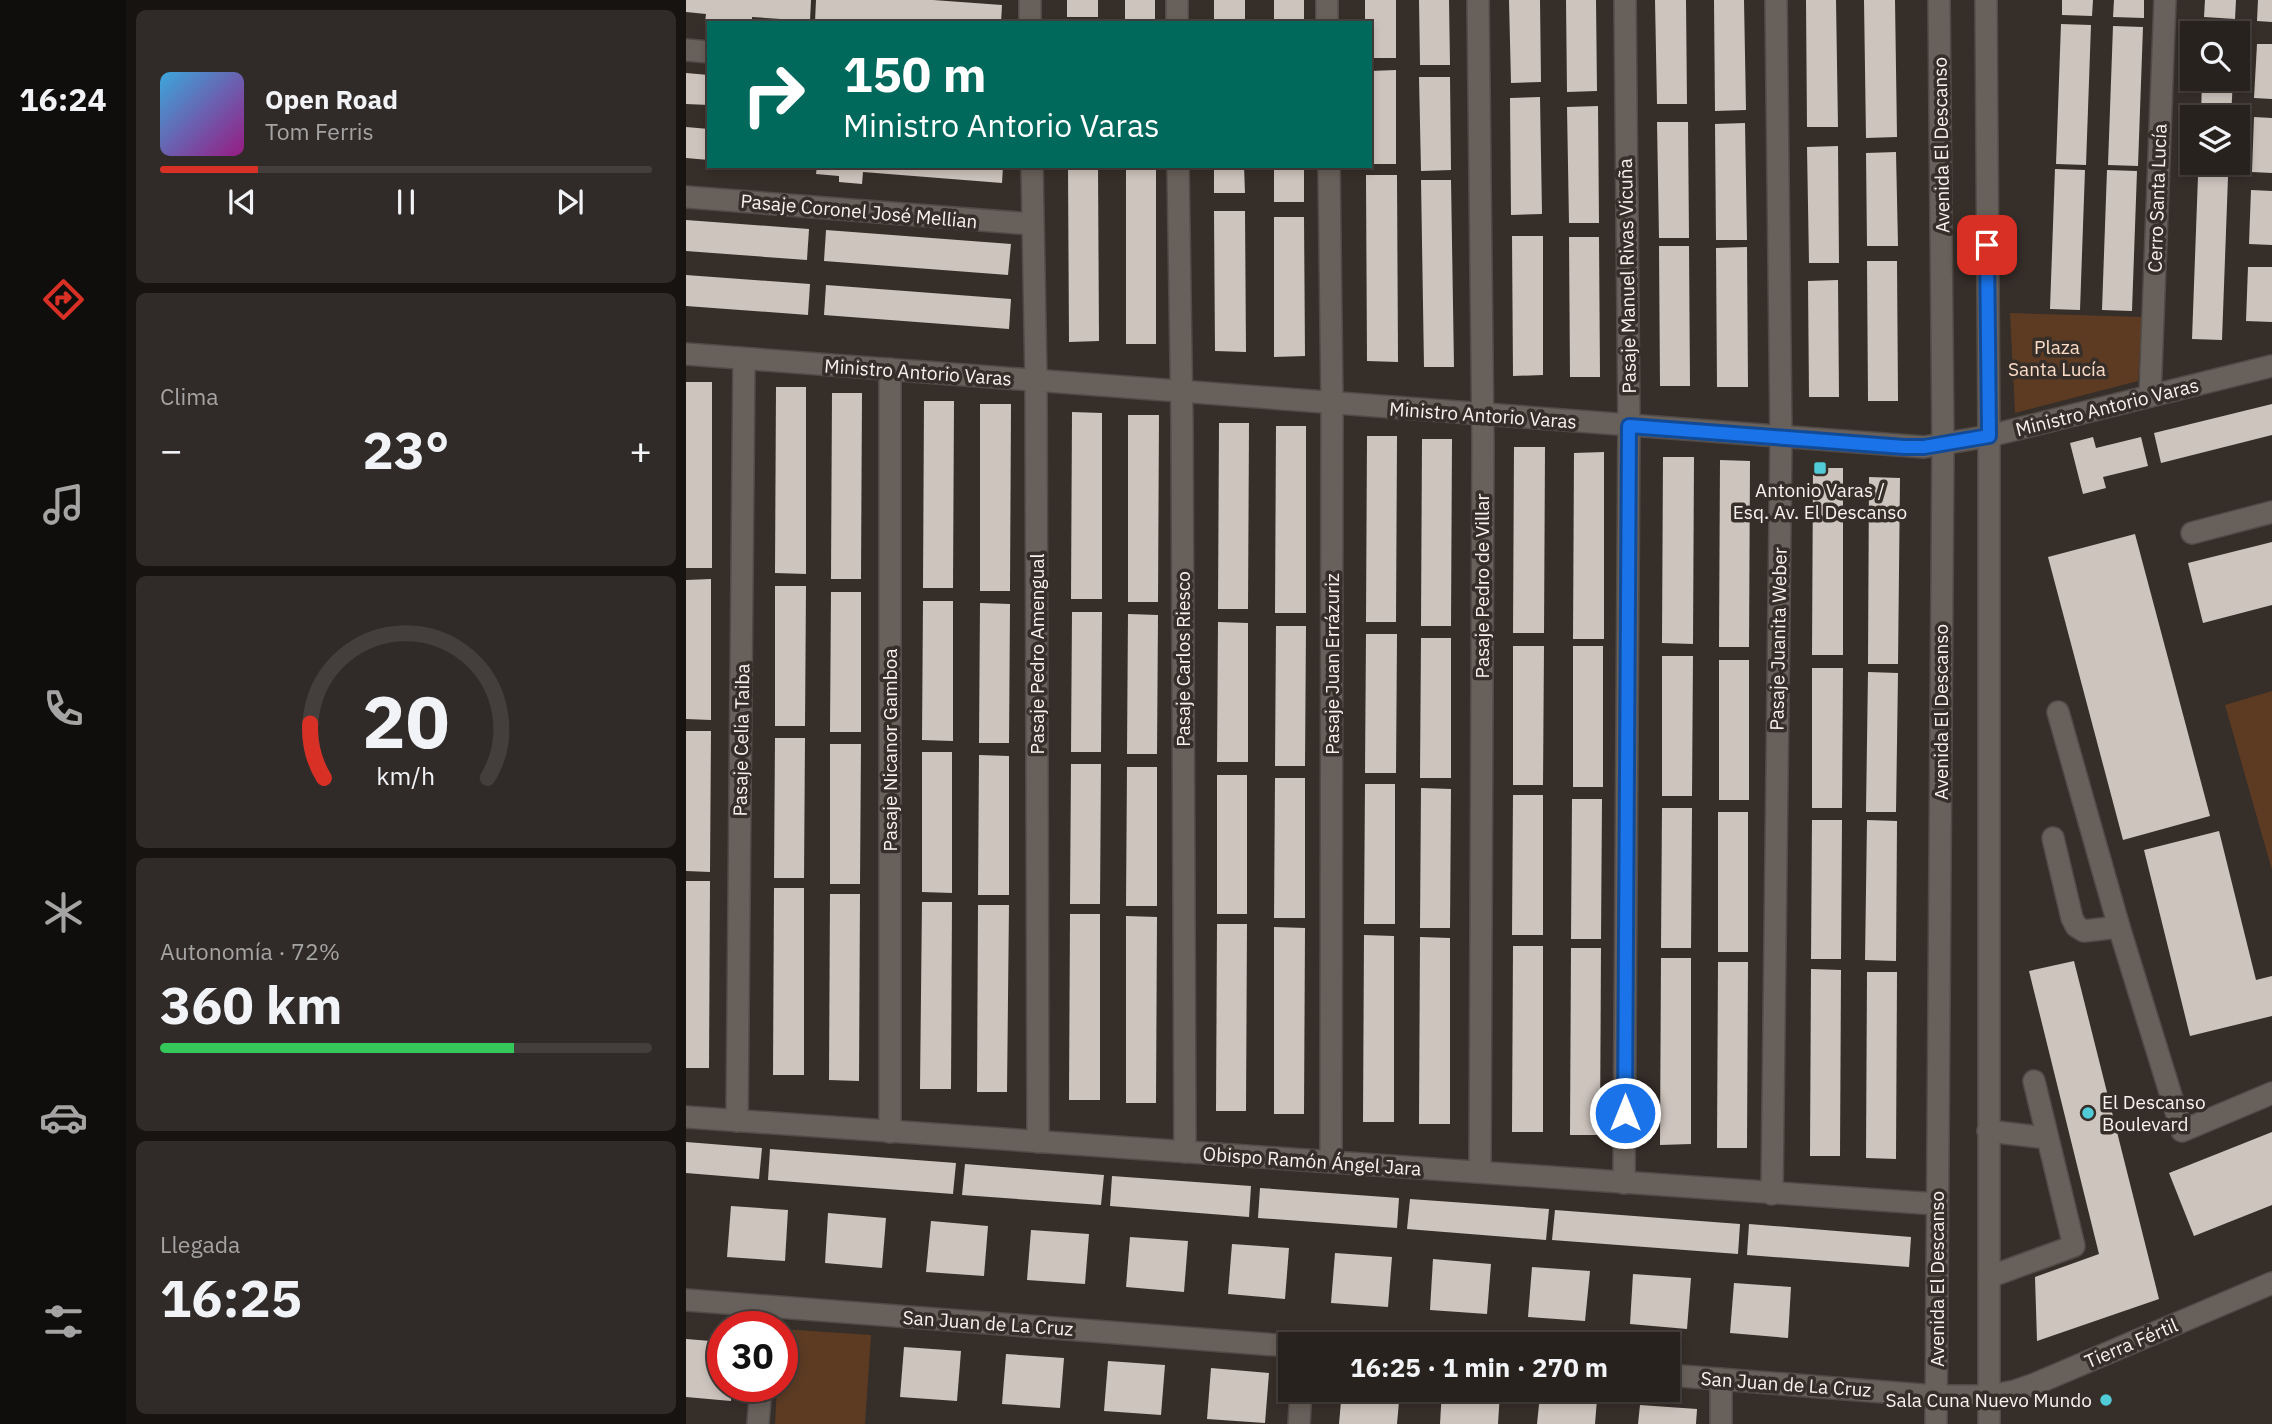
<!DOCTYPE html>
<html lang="es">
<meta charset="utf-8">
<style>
body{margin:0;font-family:"IBM Plex Sans",sans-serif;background:#302a28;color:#f1f3f6;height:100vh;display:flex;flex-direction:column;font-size:26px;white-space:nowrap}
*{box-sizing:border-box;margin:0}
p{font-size:23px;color:#a5a4a4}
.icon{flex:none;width:38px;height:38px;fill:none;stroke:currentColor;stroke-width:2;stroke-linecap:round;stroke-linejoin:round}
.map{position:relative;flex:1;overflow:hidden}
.drawer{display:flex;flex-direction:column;gap:10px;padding:10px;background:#161311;width:560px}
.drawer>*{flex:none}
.guide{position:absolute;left:21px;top:21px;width:665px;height:147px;border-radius:0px;box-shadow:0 4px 10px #0003,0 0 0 2px #443f3d;background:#00695c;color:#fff;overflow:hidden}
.fabs{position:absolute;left:1494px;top:21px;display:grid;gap:14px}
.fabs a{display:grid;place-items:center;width:70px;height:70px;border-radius:0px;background:#28221f;box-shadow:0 4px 10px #0003,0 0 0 2px #443f3d;font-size:35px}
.speed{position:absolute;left:21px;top:1311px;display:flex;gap:14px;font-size:35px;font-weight:700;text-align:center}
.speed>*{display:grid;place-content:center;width:91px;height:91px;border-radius:50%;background:#28221f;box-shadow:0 4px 10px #0003,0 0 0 2px #443f3d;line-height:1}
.speed .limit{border:10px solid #d22;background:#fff;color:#111}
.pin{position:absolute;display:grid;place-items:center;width:60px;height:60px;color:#fff;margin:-30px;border-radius:14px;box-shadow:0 4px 10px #0006}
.me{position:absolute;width:77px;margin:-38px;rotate:0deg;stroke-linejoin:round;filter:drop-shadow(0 0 5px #0008)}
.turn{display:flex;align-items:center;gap:24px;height:147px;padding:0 21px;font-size:32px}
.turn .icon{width:91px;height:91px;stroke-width:2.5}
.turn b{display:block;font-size:49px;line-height:60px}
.big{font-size:52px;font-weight:800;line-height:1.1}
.drawer .card{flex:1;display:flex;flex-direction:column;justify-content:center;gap:10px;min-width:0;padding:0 24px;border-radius:10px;background:#302a28}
.drawer .dial{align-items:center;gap:0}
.dial svg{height:182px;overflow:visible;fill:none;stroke:#443f3d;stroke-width:7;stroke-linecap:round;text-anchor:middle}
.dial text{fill:#f1f3f6;stroke:none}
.song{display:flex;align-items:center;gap:21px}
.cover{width:84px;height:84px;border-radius:10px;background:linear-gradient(135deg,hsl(200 70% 55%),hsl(310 70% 35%))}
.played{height:7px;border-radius:4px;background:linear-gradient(90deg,#d93025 20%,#443f3d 20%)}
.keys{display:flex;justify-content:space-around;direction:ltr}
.heat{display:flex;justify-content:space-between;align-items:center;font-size:38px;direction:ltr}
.charge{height:10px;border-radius:5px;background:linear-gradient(90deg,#34c759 72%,#443f3d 0)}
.trip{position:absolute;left:592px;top:1332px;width:402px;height:70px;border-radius:0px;background:#28221f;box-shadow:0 4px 10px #0003,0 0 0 2px #443f3d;font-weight:800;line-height:70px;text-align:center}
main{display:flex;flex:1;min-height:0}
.tabs{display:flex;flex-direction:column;width:126px;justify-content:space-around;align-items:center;background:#100e0c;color:#a5a4a4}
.tabs .icon{width:49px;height:49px}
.tabs .selected{color:#d93025}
.tabs b{font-size:32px;color:#f1f3f6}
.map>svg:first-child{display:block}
.green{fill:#5d3b23}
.building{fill:#cec4be}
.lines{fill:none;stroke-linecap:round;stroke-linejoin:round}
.minor-casing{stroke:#514b47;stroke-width:24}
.minor{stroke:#68605a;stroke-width:21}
.route-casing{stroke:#114b97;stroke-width:18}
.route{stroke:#1a73e8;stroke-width:12}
.poi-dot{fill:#52cbd8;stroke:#362e29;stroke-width:2.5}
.labels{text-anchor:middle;stroke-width:7;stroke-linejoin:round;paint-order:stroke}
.street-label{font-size:19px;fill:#f7f2ee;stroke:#362e29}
.park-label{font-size:19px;fill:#fddcc7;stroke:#362e29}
.poi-label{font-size:19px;fill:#f7f2ee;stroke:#362e29}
</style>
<main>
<nav class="tabs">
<b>16:24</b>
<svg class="icon selected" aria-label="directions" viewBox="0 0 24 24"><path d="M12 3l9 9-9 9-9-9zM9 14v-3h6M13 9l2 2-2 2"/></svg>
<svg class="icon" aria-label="music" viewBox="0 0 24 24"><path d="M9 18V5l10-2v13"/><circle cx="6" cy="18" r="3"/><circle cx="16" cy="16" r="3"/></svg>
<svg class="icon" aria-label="phone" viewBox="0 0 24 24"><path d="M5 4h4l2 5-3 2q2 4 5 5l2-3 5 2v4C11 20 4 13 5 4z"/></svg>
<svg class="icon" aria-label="climate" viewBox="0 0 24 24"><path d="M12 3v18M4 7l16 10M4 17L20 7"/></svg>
<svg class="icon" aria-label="car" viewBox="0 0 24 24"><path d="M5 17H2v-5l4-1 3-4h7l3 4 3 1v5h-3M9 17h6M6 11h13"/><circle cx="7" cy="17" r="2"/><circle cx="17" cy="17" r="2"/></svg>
<svg class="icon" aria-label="filters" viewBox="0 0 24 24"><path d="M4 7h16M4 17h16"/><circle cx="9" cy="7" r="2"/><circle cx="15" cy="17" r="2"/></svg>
</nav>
<section class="drawer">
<div class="card">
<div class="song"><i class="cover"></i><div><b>Open Road</b><p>Tom Ferris</p></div></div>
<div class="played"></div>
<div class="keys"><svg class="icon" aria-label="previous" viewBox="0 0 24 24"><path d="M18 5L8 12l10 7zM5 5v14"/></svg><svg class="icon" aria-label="pause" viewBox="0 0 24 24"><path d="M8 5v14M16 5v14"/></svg><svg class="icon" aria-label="next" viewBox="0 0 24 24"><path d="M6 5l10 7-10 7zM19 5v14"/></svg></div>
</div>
<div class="card"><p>Clima</p>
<div class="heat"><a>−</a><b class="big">23°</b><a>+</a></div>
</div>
<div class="card dial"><svg viewBox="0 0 100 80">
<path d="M14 69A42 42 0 1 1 86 69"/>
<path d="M14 69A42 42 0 0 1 8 45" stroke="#d93025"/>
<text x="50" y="56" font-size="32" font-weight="700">20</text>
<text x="50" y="72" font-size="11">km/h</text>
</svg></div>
<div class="card"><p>Autonomía · 72%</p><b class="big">360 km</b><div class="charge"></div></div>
<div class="card"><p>Llegada</p><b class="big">16:25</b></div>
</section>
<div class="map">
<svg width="1586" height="1424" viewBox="0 0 1586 1424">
<rect width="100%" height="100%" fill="#362e29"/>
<!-- green -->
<g class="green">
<polygon points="1324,313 1456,317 1452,381 1329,413"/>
<polygon points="1586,691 1586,870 1539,705"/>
<polygon points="96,1329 185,1335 179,1424 89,1424 91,1386 96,1386"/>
</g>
<!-- building -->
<g class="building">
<polygon points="0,0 125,0 124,21 66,17 66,23 19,23 20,14 0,12"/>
<polygon points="130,0 247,0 316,5 315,23 129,22"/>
<rect x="381" y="0" width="31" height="17"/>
<rect x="439" y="0" width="30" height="20"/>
<rect x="528" y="0" width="31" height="23"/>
<rect x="588" y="0" width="30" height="23"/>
<polygon points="679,0 710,0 710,58 684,58 684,23 679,23"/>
<polygon points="733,0 763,0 764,65 734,65"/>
<polygon points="823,0 854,0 855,82 825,83"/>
<polygon points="880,0 910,0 911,91 881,92"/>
<polygon points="969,0 1000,0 1001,104 971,104"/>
<polygon points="1028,0 1058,0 1060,110 1029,111"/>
<polygon points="1120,0 1150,0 1152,127 1121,127"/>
<polygon points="1178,0 1209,0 1211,137 1180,138"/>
<polygon points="1376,0 1407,0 1406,16 1376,15"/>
<polygon points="1428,0 1458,0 1458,18 1427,17"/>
<polygon points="1519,0 1550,0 1549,19 1518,17"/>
<polygon points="1572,0 1586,0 1586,22 1571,21"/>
<polygon points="1375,24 1405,25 1400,165 1370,164"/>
<polygon points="1427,26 1457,27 1452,166 1422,165"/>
<polygon points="1571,44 1586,44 1586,99 1568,98"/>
<polygon points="710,70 710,164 684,164 684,71"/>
<polygon points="0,73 23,75 23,105 0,104"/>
<polygon points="733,77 764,77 765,170 735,171"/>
<polygon points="1516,79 1547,79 1545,117 1515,117"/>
<polygon points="854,97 856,214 825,215 824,98"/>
<polygon points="912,106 913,223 883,223 881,107"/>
<polygon points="1568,117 1586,118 1586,173 1566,172"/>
<polygon points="971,122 1002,122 1003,238 973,238"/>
<polygon points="1059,123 1061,240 1030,240 1029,124"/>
<polygon points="0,127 23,129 23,160 0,158"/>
<polygon points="1152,146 1153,263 1123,263 1121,147"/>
<polygon points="1210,152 1212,246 1181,246 1180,153"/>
<polygon points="1513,163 1543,163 1543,170 1513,168"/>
<polygon points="131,166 317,166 316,183 177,172 176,184 153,182 153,176 130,174"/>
<polygon points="382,166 412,166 413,341 383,342"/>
<rect x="440" y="166" width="30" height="178"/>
<polygon points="528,166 558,166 559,193 528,193"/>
<rect x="588" y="166" width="30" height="36"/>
<polygon points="1369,169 1399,170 1394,310 1364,309"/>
<polygon points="1421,170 1451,171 1446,311 1416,310"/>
<polygon points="680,175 711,175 712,362 681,361"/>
<polygon points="1512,176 1542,177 1536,340 1506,339"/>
<polygon points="735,180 765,180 768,367 738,367"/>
<polygon points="1565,190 1586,191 1586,245 1563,244"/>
<polygon points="528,211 559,211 560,352 529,351"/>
<polygon points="588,217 618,217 619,356 588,357"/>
<polygon points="0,220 123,229 121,260 0,251"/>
<polygon points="140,230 325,244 322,275 138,261"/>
<polygon points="826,236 857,236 857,375 827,376"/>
<polygon points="883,237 913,237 914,377 884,377"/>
<polygon points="973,246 1003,246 1004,386 974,386"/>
<polygon points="1061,247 1062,387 1031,387 1030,248"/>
<polygon points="1181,261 1211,261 1212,401 1182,401"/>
<polygon points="1562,267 1586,267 1586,322 1560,321"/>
<polygon points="0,275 124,284 122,315 0,306"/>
<polygon points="1152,280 1153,397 1123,397 1122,281"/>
<polygon points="140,285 325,299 323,329 138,315"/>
<rect x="0" y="382" width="26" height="186"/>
<polygon points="90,387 120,387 120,574 89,573"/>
<polygon points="146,393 176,393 175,579 145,579"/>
<polygon points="238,401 268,401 267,588 237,588"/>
<polygon points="294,404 325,404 324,591 294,591"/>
<polygon points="1586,404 1586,435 1475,463 1468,433"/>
<polygon points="386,412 416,413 416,599 385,599"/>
<polygon points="442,415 473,415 472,602 442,602"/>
<polygon points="533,423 563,423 562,609 532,609"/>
<polygon points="590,426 620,426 620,613 589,613"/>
<polygon points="681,436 711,436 710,622 680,622"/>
<polygon points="1407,437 1410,448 1455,437 1462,466 1417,477 1420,488 1397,494 1384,443"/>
<polygon points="736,439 766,439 765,626 735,626"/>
<polygon points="828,447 859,447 858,633 827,633"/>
<polygon points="918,452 918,639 887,639 888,453"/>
<polygon points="977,457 1008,457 1007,644 976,643"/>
<polygon points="1034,460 1064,461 1063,647 1033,647"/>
<polygon points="1127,468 1157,468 1157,655 1126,655"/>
<polygon points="1183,477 1214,478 1212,664 1182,664"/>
<polygon points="1449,534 1524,816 1437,840 1362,557"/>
<polygon points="1586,542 1586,605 1517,623 1502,563"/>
<polygon points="25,579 25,720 0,719 0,580"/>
<polygon points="89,586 120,586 119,726 89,726"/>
<polygon points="145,592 175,592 175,732 144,732"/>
<polygon points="237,601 267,601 267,741 236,740"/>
<polygon points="294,603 324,604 323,743 293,743"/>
<polygon points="386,612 416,612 415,752 385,752"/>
<polygon points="442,614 472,615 471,754 441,754"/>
<polygon points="532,622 562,623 562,762 531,762"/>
<polygon points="590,626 620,626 619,766 589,766"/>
<polygon points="680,634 711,634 710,773 679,773"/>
<polygon points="735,638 765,638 765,778 734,778"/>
<polygon points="827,646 858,646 857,785 827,785"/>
<rect x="887" y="646" width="30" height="141"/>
<polygon points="976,656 1007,656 1006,796 976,796"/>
<rect x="1033" y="660" width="30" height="140"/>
<polygon points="1126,668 1157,668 1156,808 1126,808"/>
<polygon points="1182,672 1212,673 1210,812 1180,812"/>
<polygon points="0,731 25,731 24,872 0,871"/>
<polygon points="89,738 119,738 118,878 88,878"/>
<polygon points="144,744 175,744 174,884 144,884"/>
<polygon points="236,752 266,752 266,893 236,892"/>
<polygon points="293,755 323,756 323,895 292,895"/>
<polygon points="385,764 415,764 414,904 384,904"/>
<polygon points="441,767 471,767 471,906 440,906"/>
<rect x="531" y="775" width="30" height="139"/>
<polygon points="589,778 619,778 619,918 588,918"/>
<polygon points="679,784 709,784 709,924 678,924"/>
<polygon points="735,788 765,789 764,928 734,928"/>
<polygon points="827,795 857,795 857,935 826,935"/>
<polygon points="886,799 916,799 915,939 885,939"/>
<polygon points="976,808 1006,808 1005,948 975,948"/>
<rect x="1032" y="812" width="30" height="140"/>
<polygon points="1126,820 1156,820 1155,959 1125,959"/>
<polygon points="1181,820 1211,821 1210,961 1179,960"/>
<polygon points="1533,831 1570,980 1586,976 1586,1016 1504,1036 1458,850"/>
<polygon points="0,881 24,881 23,1068 0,1068"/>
<polygon points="88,888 118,888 118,1075 87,1075"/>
<polygon points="144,894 174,894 173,1081 143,1080"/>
<polygon points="236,902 266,902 265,1089 234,1089"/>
<polygon points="292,905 323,905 321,1092 291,1092"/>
<polygon points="384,914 414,914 414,1100 383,1100"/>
<polygon points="440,916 471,917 470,1103 440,1103"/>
<polygon points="531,924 561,924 560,1111 530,1111"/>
<polygon points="588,927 619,928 618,1114 588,1114"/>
<polygon points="678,935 708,936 708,1122 677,1122"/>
<polygon points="734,937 764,938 764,1124 733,1124"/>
<polygon points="827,946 857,946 857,1132 826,1132"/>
<polygon points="885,948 915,948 914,1135 884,1135"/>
<polygon points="975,958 1005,958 1005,1144 974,1145"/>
<polygon points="1388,961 1473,1299 1351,1341 1349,1277 1413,1254 1343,971"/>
<polygon points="1032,962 1062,962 1061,1148 1031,1148"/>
<polygon points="1125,969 1155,970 1154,1156 1124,1156"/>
<polygon points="1181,972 1211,972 1210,1159 1180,1158"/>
<polygon points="1586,1132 1586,1205 1508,1236 1483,1173"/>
<polygon points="0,1142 76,1148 73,1179 0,1173"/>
<polygon points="84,1149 270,1163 267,1194 82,1180"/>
<polygon points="279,1164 418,1175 415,1205 276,1195"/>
<polygon points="426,1176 565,1186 563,1217 424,1206"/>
<polygon points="574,1188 713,1198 711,1228 572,1218"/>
<polygon points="724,1199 863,1209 860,1240 721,1229"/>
<polygon points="45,1206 102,1210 99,1261 41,1257"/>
<polygon points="869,1210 1054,1224 1052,1254 866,1240"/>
<polygon points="142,1213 200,1218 196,1268 139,1263"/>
<polygon points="245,1221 302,1226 298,1276 240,1272"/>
<polygon points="1063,1224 1225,1237 1223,1267 1061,1255"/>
<polygon points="345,1230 403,1234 399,1284 341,1280"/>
<polygon points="444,1237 502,1241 498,1292 440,1287"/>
<polygon points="546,1244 603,1248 599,1299 542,1294"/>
<polygon points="649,1253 706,1257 702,1307 645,1303"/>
<polygon points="747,1259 805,1264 801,1314 744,1310"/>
<polygon points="846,1267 904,1271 899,1321 842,1317"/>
<polygon points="947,1274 1005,1278 1001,1329 944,1324"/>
<polygon points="1048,1283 1105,1287 1102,1338 1044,1333"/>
<polygon points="0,1339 37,1342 37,1386 46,1386 45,1401 0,1397"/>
<polygon points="218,1347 275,1351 271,1401 214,1397"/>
<polygon points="320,1354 378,1358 374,1408 316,1404"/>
<polygon points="422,1361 479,1365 475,1415 418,1411"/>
<polygon points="525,1368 583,1373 579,1423 521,1419"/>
<polygon points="656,1390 714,1390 711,1424 653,1424"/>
<polygon points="756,1390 814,1392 812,1424 754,1424"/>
<polygon points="854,1395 911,1399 909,1424 851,1424"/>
<polygon points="954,1405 1011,1409 1010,1424 952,1424"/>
</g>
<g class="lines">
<defs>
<g id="minor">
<polyline points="344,0 344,23"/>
<polyline points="491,0 491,23"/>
<polyline points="641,0 641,23"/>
<polyline points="792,0 797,446 794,1172"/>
<polyline points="1300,0 1303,436 1303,1424"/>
<polyline points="0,50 23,52"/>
<polyline points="346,166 350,381 352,1142"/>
<polyline points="492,166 496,424 499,1152"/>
<polyline points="643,166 646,403 645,1162"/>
<polyline points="0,197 346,224"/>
<polyline points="0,354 1238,447 1303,436 1586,366"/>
<polyline points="1464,396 1479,0"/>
<polyline points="1506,533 1586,512"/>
<polyline points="1372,712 1433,927 1496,1131 1586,1093"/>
<polyline points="1367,838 1386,918 1390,926 1398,931 1433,927"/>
<polyline points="0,1117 1251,1204"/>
<polyline points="51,1121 58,359"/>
<polyline points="1302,1131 1361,1138"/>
<polyline points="204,1132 204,369"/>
<polyline points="938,1183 943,426 939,0"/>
<polyline points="1086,1194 1095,437 1090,0"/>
<polyline points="1303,1277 1388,1246 1348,1081"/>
<polyline points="0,1300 604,1346"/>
<polyline points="982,1375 1250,1396 1303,1396 1329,1391 1349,1384 1586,1283"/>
<polyline points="1035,1379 1035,1424"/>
<polyline points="72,1424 75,1386"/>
<polyline points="613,1424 615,1390"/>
<polyline points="1250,1424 1257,444 1253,0"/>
</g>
</defs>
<!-- minor casing -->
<use href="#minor" class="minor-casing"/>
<!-- minor -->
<use href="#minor" class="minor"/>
</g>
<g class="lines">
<defs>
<polyline id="route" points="939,1113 943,426 1218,447 1238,447 1303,436 1301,245"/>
</defs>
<!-- route casing -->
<use href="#route" class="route-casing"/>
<!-- route -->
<use href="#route" class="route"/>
</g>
<!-- markers -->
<g class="poi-dot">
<rect x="1127" y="461" width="14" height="14" rx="3.5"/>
<circle cx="1402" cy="1113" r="7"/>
<circle cx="1420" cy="1400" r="7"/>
</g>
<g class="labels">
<!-- street labels -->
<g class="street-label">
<text transform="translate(1255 145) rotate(-91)" y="7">Avenida El Descanso</text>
<text transform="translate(1471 198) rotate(-88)" y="7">Cerro Santa Lucía</text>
<text transform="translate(173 211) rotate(5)" y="7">Pasaje Coronel José Mellian</text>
<text transform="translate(941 276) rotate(-91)" y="7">Pasaje Manuel Rivas Vicuña</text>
<text transform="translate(232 372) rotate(4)" y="7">Ministro Antorio Varas</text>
<text transform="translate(1421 407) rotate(-14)" y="7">Ministro Antorio Varas</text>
<text transform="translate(797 415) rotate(4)" y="7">Ministro Antorio Varas</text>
<text transform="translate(796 586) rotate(-90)" y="7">Pasaje Pedro de Villar</text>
<text transform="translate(1092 639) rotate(-89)" y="7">Pasaje Juanita Weber</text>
<text transform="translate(351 654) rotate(-90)" y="7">Pasaje Pedro Amengual</text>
<text transform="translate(497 659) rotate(-90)" y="7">Pasaje Carlos Riesco</text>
<text transform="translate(646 664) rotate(-90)" y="7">Pasaje Juan Errázuriz</text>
<text transform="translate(1255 712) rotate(-90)" y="7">Avenida El Descanso</text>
<text transform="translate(55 740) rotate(-89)" y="7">Pasaje Celia Taiba</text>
<text transform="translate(204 750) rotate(-90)" y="7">Pasaje Nicanor Gamboa</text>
<text transform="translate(626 1161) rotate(4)" y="7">Obispo Ramón Ángel Jara</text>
<text transform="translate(1251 1279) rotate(-90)" y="7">Avenida El Descanso</text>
<text transform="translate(302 1323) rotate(4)" y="7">San Juan de La Cruz</text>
<text transform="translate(1445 1343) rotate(-23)" y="7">Tierra Fértil</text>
<text transform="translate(1100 1384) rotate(4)" y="7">San Juan de La Cruz</text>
</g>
<!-- park labels -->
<g class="park-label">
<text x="1371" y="354">Plaza<tspan x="1371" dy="22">Santa Lucía</tspan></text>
</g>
<!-- poi labels -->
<g class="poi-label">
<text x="1134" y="497">Antonio Varas /<tspan x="1134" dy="22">Esq. Av. El Descanso</tspan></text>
<text x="1416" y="1109" text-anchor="start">El Descanso<tspan x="1416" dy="22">Boulevard</tspan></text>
<text x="1406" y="1407" text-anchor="end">Sala Cuna Nuevo Mundo</text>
</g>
</g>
</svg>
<div class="fabs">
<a><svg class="icon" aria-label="search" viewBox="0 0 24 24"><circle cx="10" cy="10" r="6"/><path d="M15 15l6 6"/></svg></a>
<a><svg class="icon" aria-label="layers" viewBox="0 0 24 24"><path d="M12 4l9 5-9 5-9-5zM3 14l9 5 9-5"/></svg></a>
</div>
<div class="speed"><div class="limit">30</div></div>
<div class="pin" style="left:1301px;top:245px;background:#d93025"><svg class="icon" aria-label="arrive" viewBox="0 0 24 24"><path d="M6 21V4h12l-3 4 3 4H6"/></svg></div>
<svg class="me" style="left:939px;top:1113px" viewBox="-20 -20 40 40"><circle r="17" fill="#1a73e8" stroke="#fff" stroke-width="3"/><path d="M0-11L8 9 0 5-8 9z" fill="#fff"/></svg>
<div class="trip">16:25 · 1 min · 270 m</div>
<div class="guide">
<div class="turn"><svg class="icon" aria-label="right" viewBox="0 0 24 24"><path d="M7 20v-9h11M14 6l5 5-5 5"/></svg><div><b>150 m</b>Ministro Antorio Varas</div></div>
</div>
</div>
</main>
